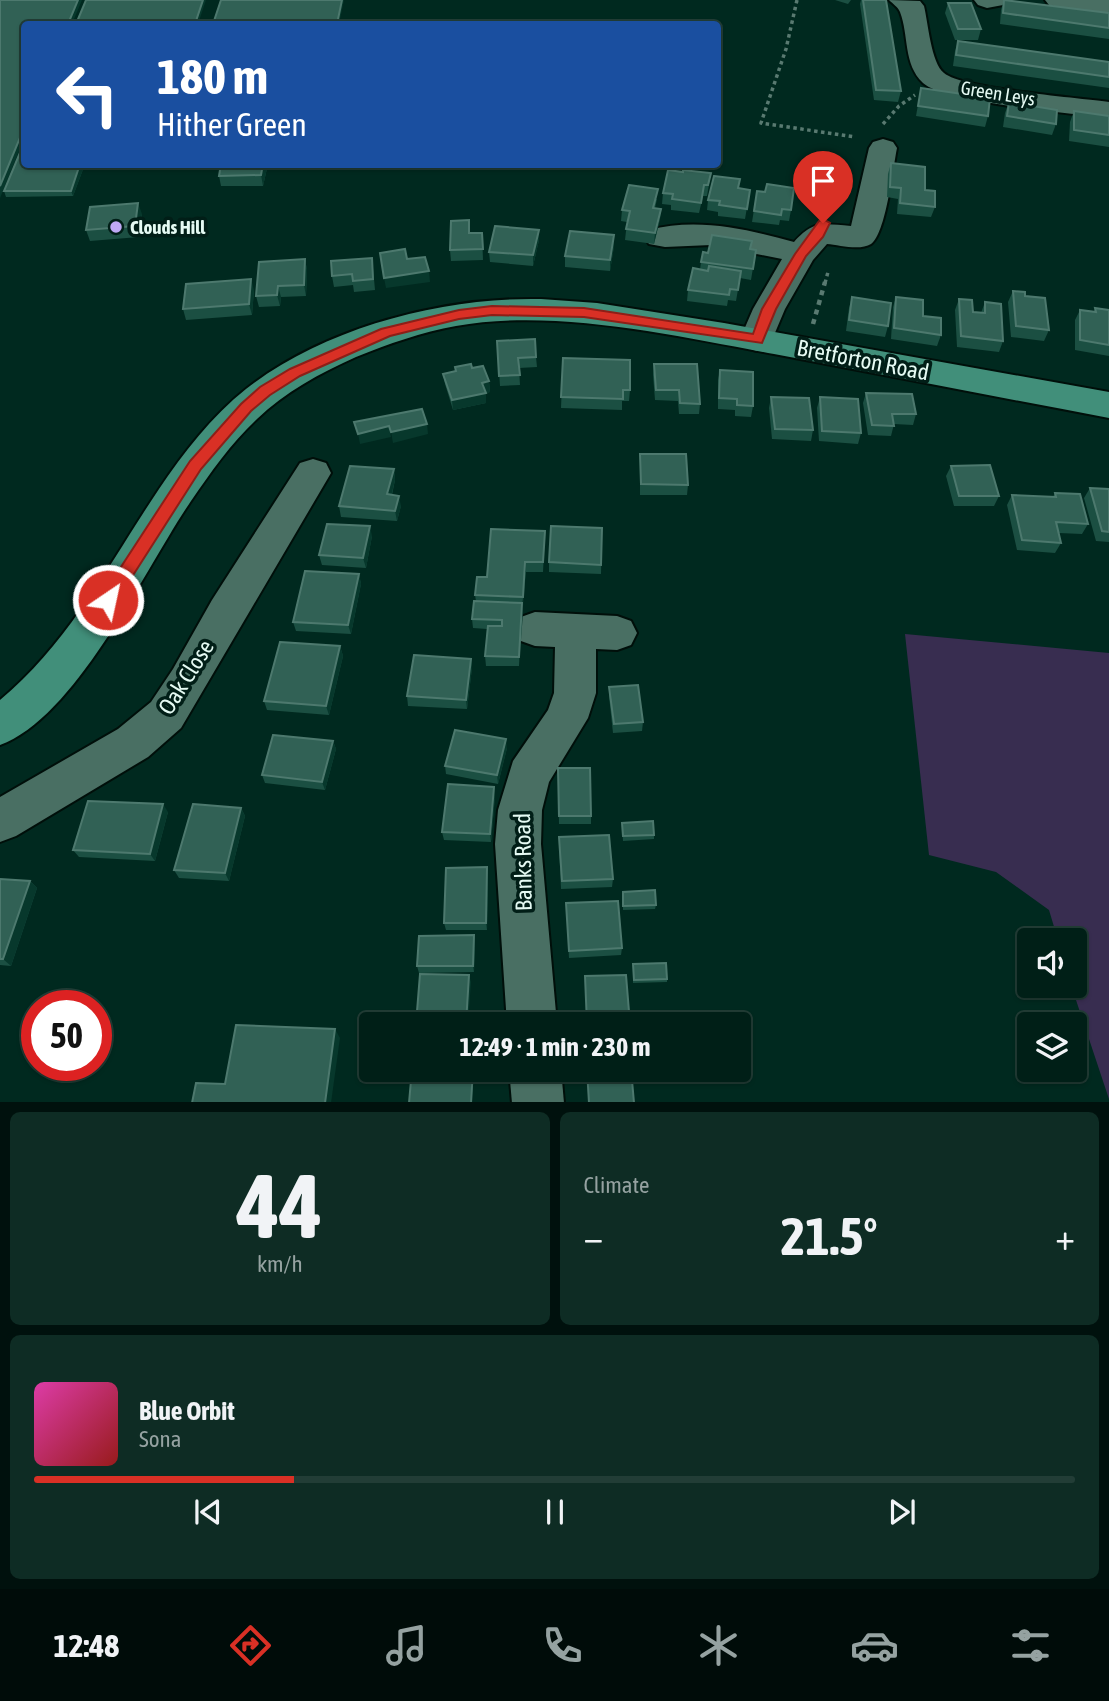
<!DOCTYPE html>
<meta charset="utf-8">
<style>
body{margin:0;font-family:"Asap Condensed",sans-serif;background:#0e2c24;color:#f1f3f6;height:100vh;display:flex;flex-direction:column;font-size:26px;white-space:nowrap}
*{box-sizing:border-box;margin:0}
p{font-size:23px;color:#95a2a1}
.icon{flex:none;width:38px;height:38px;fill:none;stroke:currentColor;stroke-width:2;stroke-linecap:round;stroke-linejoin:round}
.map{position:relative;height:1102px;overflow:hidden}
.details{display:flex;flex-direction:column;gap:10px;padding:10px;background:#00110d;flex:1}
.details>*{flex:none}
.hud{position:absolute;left:21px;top:21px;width:700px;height:147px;border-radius:7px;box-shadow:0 2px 5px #0004,0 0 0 2px #223d36;background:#1a4fa0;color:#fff;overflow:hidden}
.tools{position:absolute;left:1017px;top:928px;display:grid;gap:14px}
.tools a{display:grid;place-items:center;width:70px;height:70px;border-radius:7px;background:#001f17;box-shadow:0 2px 5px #0004,0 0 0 2px #223d36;font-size:35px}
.speed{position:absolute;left:21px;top:990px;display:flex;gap:14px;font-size:35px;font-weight:700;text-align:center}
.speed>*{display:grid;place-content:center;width:91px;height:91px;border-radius:50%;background:#001f17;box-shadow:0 2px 5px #0004,0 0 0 2px #223d36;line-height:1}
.speed .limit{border:10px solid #d22;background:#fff;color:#111}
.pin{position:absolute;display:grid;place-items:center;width:60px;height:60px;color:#fff;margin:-72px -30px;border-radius:50% 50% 50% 0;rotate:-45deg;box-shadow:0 0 7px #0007}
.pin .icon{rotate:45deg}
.me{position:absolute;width:77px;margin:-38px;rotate:34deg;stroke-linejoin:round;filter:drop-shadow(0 0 5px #0008)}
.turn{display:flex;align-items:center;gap:24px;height:147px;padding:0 21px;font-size:32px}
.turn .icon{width:91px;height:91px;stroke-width:2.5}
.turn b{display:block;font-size:49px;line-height:60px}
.big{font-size:52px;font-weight:700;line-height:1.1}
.details .card{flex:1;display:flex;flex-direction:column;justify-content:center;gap:10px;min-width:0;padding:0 24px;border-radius:10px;background:#0e2c24}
.details .dial{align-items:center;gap:0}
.dial b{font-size:91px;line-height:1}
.song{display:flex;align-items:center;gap:21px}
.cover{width:84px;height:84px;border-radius:10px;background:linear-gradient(135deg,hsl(320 70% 55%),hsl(0 70% 35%))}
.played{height:7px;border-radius:4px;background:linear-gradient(90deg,#d93025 25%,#223d36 25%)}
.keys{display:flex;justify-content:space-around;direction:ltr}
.heat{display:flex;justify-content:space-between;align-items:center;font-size:38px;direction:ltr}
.details .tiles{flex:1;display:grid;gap:10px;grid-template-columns:1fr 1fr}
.card:last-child{grid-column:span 2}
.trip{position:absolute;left:359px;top:1012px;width:392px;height:70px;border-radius:7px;background:#001f17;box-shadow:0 2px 5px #0004,0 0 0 2px #223d36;font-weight:700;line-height:70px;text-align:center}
.menu{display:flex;height:112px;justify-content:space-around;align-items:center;background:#000c09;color:#95a2a1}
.menu .icon{width:49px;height:49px}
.menu .on{color:#d93025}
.menu b{font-size:32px;color:#f1f3f6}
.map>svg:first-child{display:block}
.green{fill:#382d50}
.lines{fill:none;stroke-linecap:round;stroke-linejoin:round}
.minor-casing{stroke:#000f0a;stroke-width:4}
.major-casing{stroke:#000f0a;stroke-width:4}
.path-far1{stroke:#597a71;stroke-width:3.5;stroke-dasharray:3.5 3.5;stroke-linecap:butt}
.path{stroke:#597a71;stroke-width:4.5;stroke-dasharray:5 5;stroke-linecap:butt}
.minor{fill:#496f63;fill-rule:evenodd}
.major{fill:#418f7a;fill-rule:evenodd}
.wall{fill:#1b4f42}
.shaded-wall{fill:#07382c}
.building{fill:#316155;stroke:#4d796e;stroke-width:2}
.route{fill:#d93025;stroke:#8d1f18;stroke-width:2}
.poi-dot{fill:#bfa9f4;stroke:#011e17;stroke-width:2.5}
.labels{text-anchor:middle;stroke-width:7;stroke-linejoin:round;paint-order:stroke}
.far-street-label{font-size:19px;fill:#e5faf3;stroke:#011e17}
.far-poi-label{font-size:19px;font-weight:bold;fill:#e5faf3;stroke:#011e17;text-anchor:start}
.street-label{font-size:23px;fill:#e5faf3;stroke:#011e17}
</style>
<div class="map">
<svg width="1109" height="1103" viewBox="0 0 1109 1103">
<rect width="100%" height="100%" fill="#00291f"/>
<!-- green -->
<polygon class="green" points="905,634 1109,653 1109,1099 1071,985 1074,985 1074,940 1058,940 1049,910 996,872 929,855"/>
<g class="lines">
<defs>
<g id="minor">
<path d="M889,0L920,1L924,6C928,22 931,63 944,73C963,89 1079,98 1109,102V118C1076,114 943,102 923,83C903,64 909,35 900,12C898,7 893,4 889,0Z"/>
<polygon points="974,0 1007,0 1003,5 987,8 978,5"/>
<polygon points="1045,0 1109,0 1109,16 1049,5"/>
<path d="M883,139L893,142L897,148C893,167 886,234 871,244C860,251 839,245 827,244L813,260L785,309L769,347L757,351L745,347L740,339L753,309L782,259L711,245L665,247L649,244L645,237L649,230C697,217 747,229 794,242C814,220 822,224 851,226L869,148L873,142Z"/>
<polygon points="313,459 326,463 331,473 181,728 148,757 16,836 0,842 0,797 118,729 151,702 173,669 212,600 300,463"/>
<polygon points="535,612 617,616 631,621 637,633 631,645 617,650 596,649 596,693 588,718 549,782 542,810 541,844 557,1024 507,1024 495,844 498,810 513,761 548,710 554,693 555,647 535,646 521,641 515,629 521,617"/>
<polygon points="509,1069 561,1069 564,1103 512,1103"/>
</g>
<path id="major" d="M541,299L597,303L724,323L1109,392V418C997,397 886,375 774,354C677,336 554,308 456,326C422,332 388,344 356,357C320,373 285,392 257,419C231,443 211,472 191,501C145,568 77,717 0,745V700C69,643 110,562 159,489C183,453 212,416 246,389C325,327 443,297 541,299Z"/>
</defs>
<!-- minor casing -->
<use href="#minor" class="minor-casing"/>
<!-- major casing -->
<use href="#major" class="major-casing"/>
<!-- path-far1 -->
<g class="path-far1">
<polyline points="797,0 786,49 761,123 855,137"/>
<polyline points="883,124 899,106 915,95"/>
<polyline points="825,283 828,272"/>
</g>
<!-- path -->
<polyline class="path" points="813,324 825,282"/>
<!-- minor -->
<use href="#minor" class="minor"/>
<!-- major -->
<use href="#major" class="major"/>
</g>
<!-- wall -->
<g class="wall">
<polygon points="835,0 851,0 848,4"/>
<polygon points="861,0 863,0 901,91 898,102 874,100 860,4"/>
<polygon points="1004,0 1109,13 1109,39 1000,24 1001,10"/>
<polygon points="948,3 981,29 978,40 955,40 945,13"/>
<polygon points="958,41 1109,62 1109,88 953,66 955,51"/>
<polygon points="921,88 988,116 985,127 916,116"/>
<polygon points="1009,102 1056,124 1052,135 1003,127 1005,113"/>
<polygon points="1074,111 1109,116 1109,147 1069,141 1070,122"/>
<polygon points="891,163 925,190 935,207 931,217 897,214 898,199 887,197 888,174"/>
<polygon points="85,164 73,196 6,197 4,191"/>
<polygon points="221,164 268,164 263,186 221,186 219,176"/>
<polygon points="683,172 711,173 707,196 703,196 699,213 671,210 671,205 662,204 663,193"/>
<polygon points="738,188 750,190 745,219 718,216 718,212 707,210 708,200"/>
<polygon points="757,191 791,210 789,221 780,220 779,225 752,222"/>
<polygon points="657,199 655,208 661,209 660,219 654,244 625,240 627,222 621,221 622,210"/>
<polygon points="142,214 139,237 90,241 86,230"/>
<polygon points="470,233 482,233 483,260 451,261 450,250"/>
<polygon points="614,235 614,246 610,271 565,267 565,256"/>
<polygon points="539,240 533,266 490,262 489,252"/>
<polygon points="750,249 756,250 751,280 740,278 736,301 728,300 727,306 687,301 688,290 700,270 701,262 708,253"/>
<polygon points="305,259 307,270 306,296 281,297 280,306 259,307 256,296"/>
<polygon points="373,268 375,290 354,292 353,285 334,287 332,276"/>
<polygon points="254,290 252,315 186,320 183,309"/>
<polygon points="1013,291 1025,296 1049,330 1044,341 1011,337 1008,302"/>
<polygon points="852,297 888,326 885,337 846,331 849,308"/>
<polygon points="896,297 923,316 941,335 937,346 891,339 893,307"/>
<polygon points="959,299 973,312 981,313 985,302 1003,341 999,352 957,347 955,310"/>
<polygon points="1095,308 1109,310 1109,356 1075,350 1075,320 1080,310 1094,312"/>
<polygon points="497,341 536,357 537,367 519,368 520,385 500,386"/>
<polygon points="563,358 630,390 629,401 622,401 622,410 561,408"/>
<polygon points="654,364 700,404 699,414 679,414 678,401 655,400 653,375"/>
<polygon points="455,367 472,368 489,381 490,392 486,393 486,403 453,410 445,384 443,374 455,371"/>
<polygon points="720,370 753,406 751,417 735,416 735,410 718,409 718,380"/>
<polygon points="866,393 916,414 913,425 894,424 891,436 868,435 863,403"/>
<polygon points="771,397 813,430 811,441 772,439 769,408"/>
<polygon points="820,397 861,433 858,444 819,441 817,408"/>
<polygon points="640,454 688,485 687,495 640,495"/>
<polygon points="951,466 999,496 994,506 954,506 946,476"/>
<polygon points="394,469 395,480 392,495 401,506 397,521 341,517 339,506"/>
<polygon points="1090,488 1109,489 1109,542 1096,541 1084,498"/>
<polygon points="1055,493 1088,524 1082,534 1059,533 1061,543 1055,553 1017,550 1007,505 1012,495 1053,497"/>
<polygon points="602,528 601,574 549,572 549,562"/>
<polygon points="545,531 543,572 526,572 522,607 519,666 486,666 485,656 487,629 473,628 472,619 476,601 475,595 487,577"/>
<polygon points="372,536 366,568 322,565 319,555"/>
<polygon points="359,574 361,584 351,634 296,631 293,622"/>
<polygon points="340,646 343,656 329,715 267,710 264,701"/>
<polygon points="471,659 472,668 467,709 408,706 407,696"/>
<polygon points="609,687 643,722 642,731 613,733 609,696"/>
<polygon points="333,741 336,749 325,790 265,783 262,775"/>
<polygon points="507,748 498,784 446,774 445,766"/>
<polygon points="558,768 591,816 591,824 559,824"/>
<polygon points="495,796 491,842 444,840 442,832"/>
<polygon points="241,808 245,816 229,881 179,878 174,870"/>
<polygon points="168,812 155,861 79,857 73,850"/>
<polygon points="622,823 654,835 654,839 623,841"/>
<polygon points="559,845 613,879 612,887 561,889"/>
<polygon points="487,867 488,875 487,930 446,930 444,923"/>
<polygon points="0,879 30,881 37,888 11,966 0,965"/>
<polygon points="623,892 656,905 655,909 623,910"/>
<polygon points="566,903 622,948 621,955 569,958"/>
<polygon points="475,942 474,972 419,973 417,966"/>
<polygon points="633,964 667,979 667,982 633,983"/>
</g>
<!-- shaded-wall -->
<g class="shaded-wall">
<polygon points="78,0 82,0 72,24 68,24"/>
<polygon points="203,0 206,0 198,24 195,24"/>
<polygon points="342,0 344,0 339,24 337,24"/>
<polygon points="24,128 24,139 0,198 0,186"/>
<polygon points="80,164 85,164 73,196 71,191"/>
<polygon points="263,164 268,164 263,186 261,175"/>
<polygon points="138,203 142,214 139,237 135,226"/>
<polygon points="661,209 660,219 654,244 655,233"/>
<polygon points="539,230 539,240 533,266 533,255"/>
<polygon points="614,235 614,246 610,271 610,260"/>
<polygon points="305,259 307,270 306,296 304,285"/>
<polygon points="429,271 430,282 386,288 384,278"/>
<polygon points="251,279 254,290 252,315 249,304"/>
<polygon points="278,286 281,297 280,306 277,295"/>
<polygon points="489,381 490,392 486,393 486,403 453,410 452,400 482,383"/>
<polygon points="427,424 428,434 393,443 391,432"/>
<polygon points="389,426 391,437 360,444 358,434"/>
<polygon points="394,469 395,480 389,505 387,494"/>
<polygon points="399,496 401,506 397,521 395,511"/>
<polygon points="370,526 372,536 366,568 363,558"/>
<polygon points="525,562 526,572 523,607 523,597"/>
<polygon points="359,574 361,584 351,634 348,625"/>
<polygon points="522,603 523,613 519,666 519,657"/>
<polygon points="340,646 343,656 329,715 326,706"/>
<polygon points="471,659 472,668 467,709 466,700"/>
<polygon points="506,739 507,748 498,784 497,775"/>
<polygon points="333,741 336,749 325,790 322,782"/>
<polygon points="494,787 495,796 491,842 490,834"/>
<polygon points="163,804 168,812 155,861 150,854"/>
<polygon points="241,808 245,816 229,881 225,873"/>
<polygon points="487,867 488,875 487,930 486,923"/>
<polygon points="30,881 37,888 11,966 3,959"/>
<polygon points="474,935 475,942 474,972 473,966"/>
<polygon points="469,975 471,982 468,1024 466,1024"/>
<polygon points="335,1029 340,1038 331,1103 325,1103"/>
<polygon points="473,1069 474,1069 472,1103 471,1103"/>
</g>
<!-- building -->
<g class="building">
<polygon points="0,0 78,0 68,24 24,24 24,128 0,186"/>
<polygon points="86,0 203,0 195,24 76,24"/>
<polygon points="221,0 342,0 337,24 213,24"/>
<polygon points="863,0 886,0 901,91 876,90"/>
<polygon points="1004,0 1109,13 1109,28 1003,13"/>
<polygon points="948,3 971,3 981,29 958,29"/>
<polygon points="958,41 1109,62 1109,77 956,55"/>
<polygon points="921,88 990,98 988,116 918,106"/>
<polygon points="1009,102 1057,110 1056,124 1007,116"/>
<polygon points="1074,111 1109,116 1109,135 1074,130"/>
<polygon points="24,143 24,164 80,164 71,191 4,191"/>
<polygon points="891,163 925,167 925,190 935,191 935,207 900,203 901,188 890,187"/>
<polygon points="221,164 263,164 261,175 219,176"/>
<polygon points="668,170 683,172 683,170 711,173 708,185 704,185 701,203 672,199 673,194 663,193"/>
<polygon points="714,176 740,179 738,188 750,190 747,209 719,205 720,201 708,200"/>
<polygon points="767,184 794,188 791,210 782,209 781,215 754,211 757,191 765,192"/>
<polygon points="629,185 658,189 653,208 661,209 655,233 626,229 630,211 622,210"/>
<polygon points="138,203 135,226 86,230 90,207"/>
<polygon points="469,220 469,233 482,233 483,249 450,250 451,221"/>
<polygon points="495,226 539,230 533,255 489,252"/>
<polygon points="570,231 614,235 610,260 565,256"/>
<polygon points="712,235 752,241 750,249 756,250 753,269 701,262 703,252 708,253"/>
<polygon points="405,249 407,259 425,257 429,271 384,278 380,253"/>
<polygon points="372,258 373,279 353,281 352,274 332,276 331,261"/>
<polygon points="305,259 304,285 278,286 277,295 256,296 259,262"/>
<polygon points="709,266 741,271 738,290 730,289 729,295 688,290 693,268 708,271"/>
<polygon points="251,279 249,304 183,309 186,284"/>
<polygon points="1013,291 1025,292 1025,296 1045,298 1049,330 1016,326"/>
<polygon points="852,297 891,303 888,326 849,320"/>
<polygon points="896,297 923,300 923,316 941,318 941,335 894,328"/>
<polygon points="959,299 972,300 973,312 985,313 985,302 1001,304 1003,341 961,336"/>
<polygon points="1095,308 1109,310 1109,345 1080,340 1080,310 1096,312"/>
<polygon points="535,339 536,357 518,358 520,375 499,376 497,341"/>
<polygon points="563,358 630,360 630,390 623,390 623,399 561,397"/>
<polygon points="471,364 472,368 483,366 489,381 482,383 486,393 452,400 443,374 456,371 455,367"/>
<polygon points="654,364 697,364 700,404 680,403 679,390 656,390"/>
<polygon points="720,370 753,372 753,406 737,405 737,399 719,398"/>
<polygon points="866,393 912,394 916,414 892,414 894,426 872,425"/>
<polygon points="771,397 809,398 813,430 775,429"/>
<polygon points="820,397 858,399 861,433 822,431"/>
<polygon points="422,409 427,424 391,432 389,426 358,434 354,422"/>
<polygon points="640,454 686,454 688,485 641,484"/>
<polygon points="990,465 999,496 959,496 951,466"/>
<polygon points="350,466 394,469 387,494 399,496 395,511 339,506"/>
<polygon points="1090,488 1109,489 1109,532 1102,531"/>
<polygon points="1055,493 1080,494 1088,524 1056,522 1061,543 1022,540 1012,495 1056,497"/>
<polygon points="327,524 370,526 363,558 319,555"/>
<polygon points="551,526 602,528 601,565 549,562"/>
<polygon points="491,529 545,531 543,562 525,562 523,597 475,595 477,577 487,577"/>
<polygon points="305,571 359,574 348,625 293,622"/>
<polygon points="474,601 522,603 519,657 485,656 488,626 502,626 502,620 472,619"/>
<polygon points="280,642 340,646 326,706 264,701"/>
<polygon points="414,655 471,659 466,700 407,696"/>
<polygon points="638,685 643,722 614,724 609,687"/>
<polygon points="455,730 506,739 497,775 445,766"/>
<polygon points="273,735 333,741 322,782 262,775"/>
<polygon points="558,768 590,768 591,816 559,816"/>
<polygon points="448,784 494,787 490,834 442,832"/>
<polygon points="88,801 163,804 150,854 73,850"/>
<polygon points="193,804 241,808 225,873 174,870"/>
<polygon points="653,821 654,835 623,836 622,823"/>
<polygon points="609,835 613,879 562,881 559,837"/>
<polygon points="487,867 486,923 444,923 446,868"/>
<polygon points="0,879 30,881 3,959 0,959"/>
<polygon points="655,890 656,905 623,906 623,892"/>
<polygon points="618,901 622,948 569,951 566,903"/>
<polygon points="474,935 473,966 417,966 419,936"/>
<polygon points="666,963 667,979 634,980 633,964"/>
<polygon points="420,974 469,975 466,1024 416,1024"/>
<polygon points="626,975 630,1024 587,1024 585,976"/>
<polygon points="236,1025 335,1029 325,1103 192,1103 196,1083 225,1084"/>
<polygon points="412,1069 473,1069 471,1103 409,1103"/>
<polygon points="587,1069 631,1069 634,1103 589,1103"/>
</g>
<!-- route -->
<polygon class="route" points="823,219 830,223 823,237 806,256 776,309 762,343 584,317 492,315 459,319 390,336 300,376 270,395 251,411 201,469 114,605 102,605 100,600 102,596 190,461 241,404 260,387 290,369 381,329 459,310 492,306 584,308 753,334 762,309 795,254 819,221"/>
<!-- markers -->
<circle class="poi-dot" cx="116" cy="227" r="7"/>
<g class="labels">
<!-- far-street labels -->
<g class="far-street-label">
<text transform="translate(998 93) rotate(9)" y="7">Green Leys</text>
</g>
<!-- far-poi labels -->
<g class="far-poi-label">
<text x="130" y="234">Clouds Hill</text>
</g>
<!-- street labels -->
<g class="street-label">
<text transform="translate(863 360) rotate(11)" y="8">Bretforton Road</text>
<text transform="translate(186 677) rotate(-58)" y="8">Oak Close</text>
<text transform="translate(523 862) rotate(-91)" y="8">Banks Road</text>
</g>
</g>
</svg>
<div class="tools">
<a><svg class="icon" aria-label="sound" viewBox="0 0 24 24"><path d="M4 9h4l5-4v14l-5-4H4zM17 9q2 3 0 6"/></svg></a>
<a><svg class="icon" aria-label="layers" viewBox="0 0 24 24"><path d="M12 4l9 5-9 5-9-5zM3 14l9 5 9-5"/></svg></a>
</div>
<div class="speed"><div class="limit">50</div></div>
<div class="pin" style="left:823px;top:223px;background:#d93025"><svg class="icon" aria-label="arrive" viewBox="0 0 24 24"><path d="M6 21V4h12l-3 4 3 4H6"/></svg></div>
<svg class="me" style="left:108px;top:600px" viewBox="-20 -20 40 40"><circle r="17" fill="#d93025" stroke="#fff" stroke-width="3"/><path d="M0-11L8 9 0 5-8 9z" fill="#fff"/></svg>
<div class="trip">12:49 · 1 min · 230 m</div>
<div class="hud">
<div class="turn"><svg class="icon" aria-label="left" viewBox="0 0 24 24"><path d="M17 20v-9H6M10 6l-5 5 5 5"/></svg><div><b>180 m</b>Hither Green</div></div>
</div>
</div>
<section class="details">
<div class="tiles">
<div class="card dial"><b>44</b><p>km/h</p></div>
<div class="card"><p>Climate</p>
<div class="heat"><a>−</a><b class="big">21.5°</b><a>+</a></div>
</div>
<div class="card">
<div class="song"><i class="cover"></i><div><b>Blue Orbit</b><p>Sona</p></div></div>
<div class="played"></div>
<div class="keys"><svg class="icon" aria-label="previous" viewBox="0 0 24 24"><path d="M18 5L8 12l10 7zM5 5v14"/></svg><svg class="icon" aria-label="pause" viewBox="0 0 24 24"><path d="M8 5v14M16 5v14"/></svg><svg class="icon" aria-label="next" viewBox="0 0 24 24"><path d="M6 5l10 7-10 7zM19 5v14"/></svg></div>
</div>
</div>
</section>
<nav class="menu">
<b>12:48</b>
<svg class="icon on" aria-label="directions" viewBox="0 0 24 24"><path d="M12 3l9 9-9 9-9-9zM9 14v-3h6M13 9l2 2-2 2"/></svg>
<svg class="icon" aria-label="music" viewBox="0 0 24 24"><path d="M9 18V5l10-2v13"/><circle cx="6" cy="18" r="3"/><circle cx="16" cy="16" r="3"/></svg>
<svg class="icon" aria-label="phone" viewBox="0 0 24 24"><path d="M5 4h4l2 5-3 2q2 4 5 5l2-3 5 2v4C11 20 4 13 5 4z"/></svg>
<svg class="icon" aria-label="climate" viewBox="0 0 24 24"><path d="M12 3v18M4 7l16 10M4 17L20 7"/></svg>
<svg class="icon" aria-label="car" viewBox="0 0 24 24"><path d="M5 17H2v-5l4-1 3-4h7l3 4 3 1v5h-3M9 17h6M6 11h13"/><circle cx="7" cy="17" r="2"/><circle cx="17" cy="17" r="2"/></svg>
<svg class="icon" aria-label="filters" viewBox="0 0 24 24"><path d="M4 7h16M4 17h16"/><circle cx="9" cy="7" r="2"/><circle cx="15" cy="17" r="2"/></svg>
</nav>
